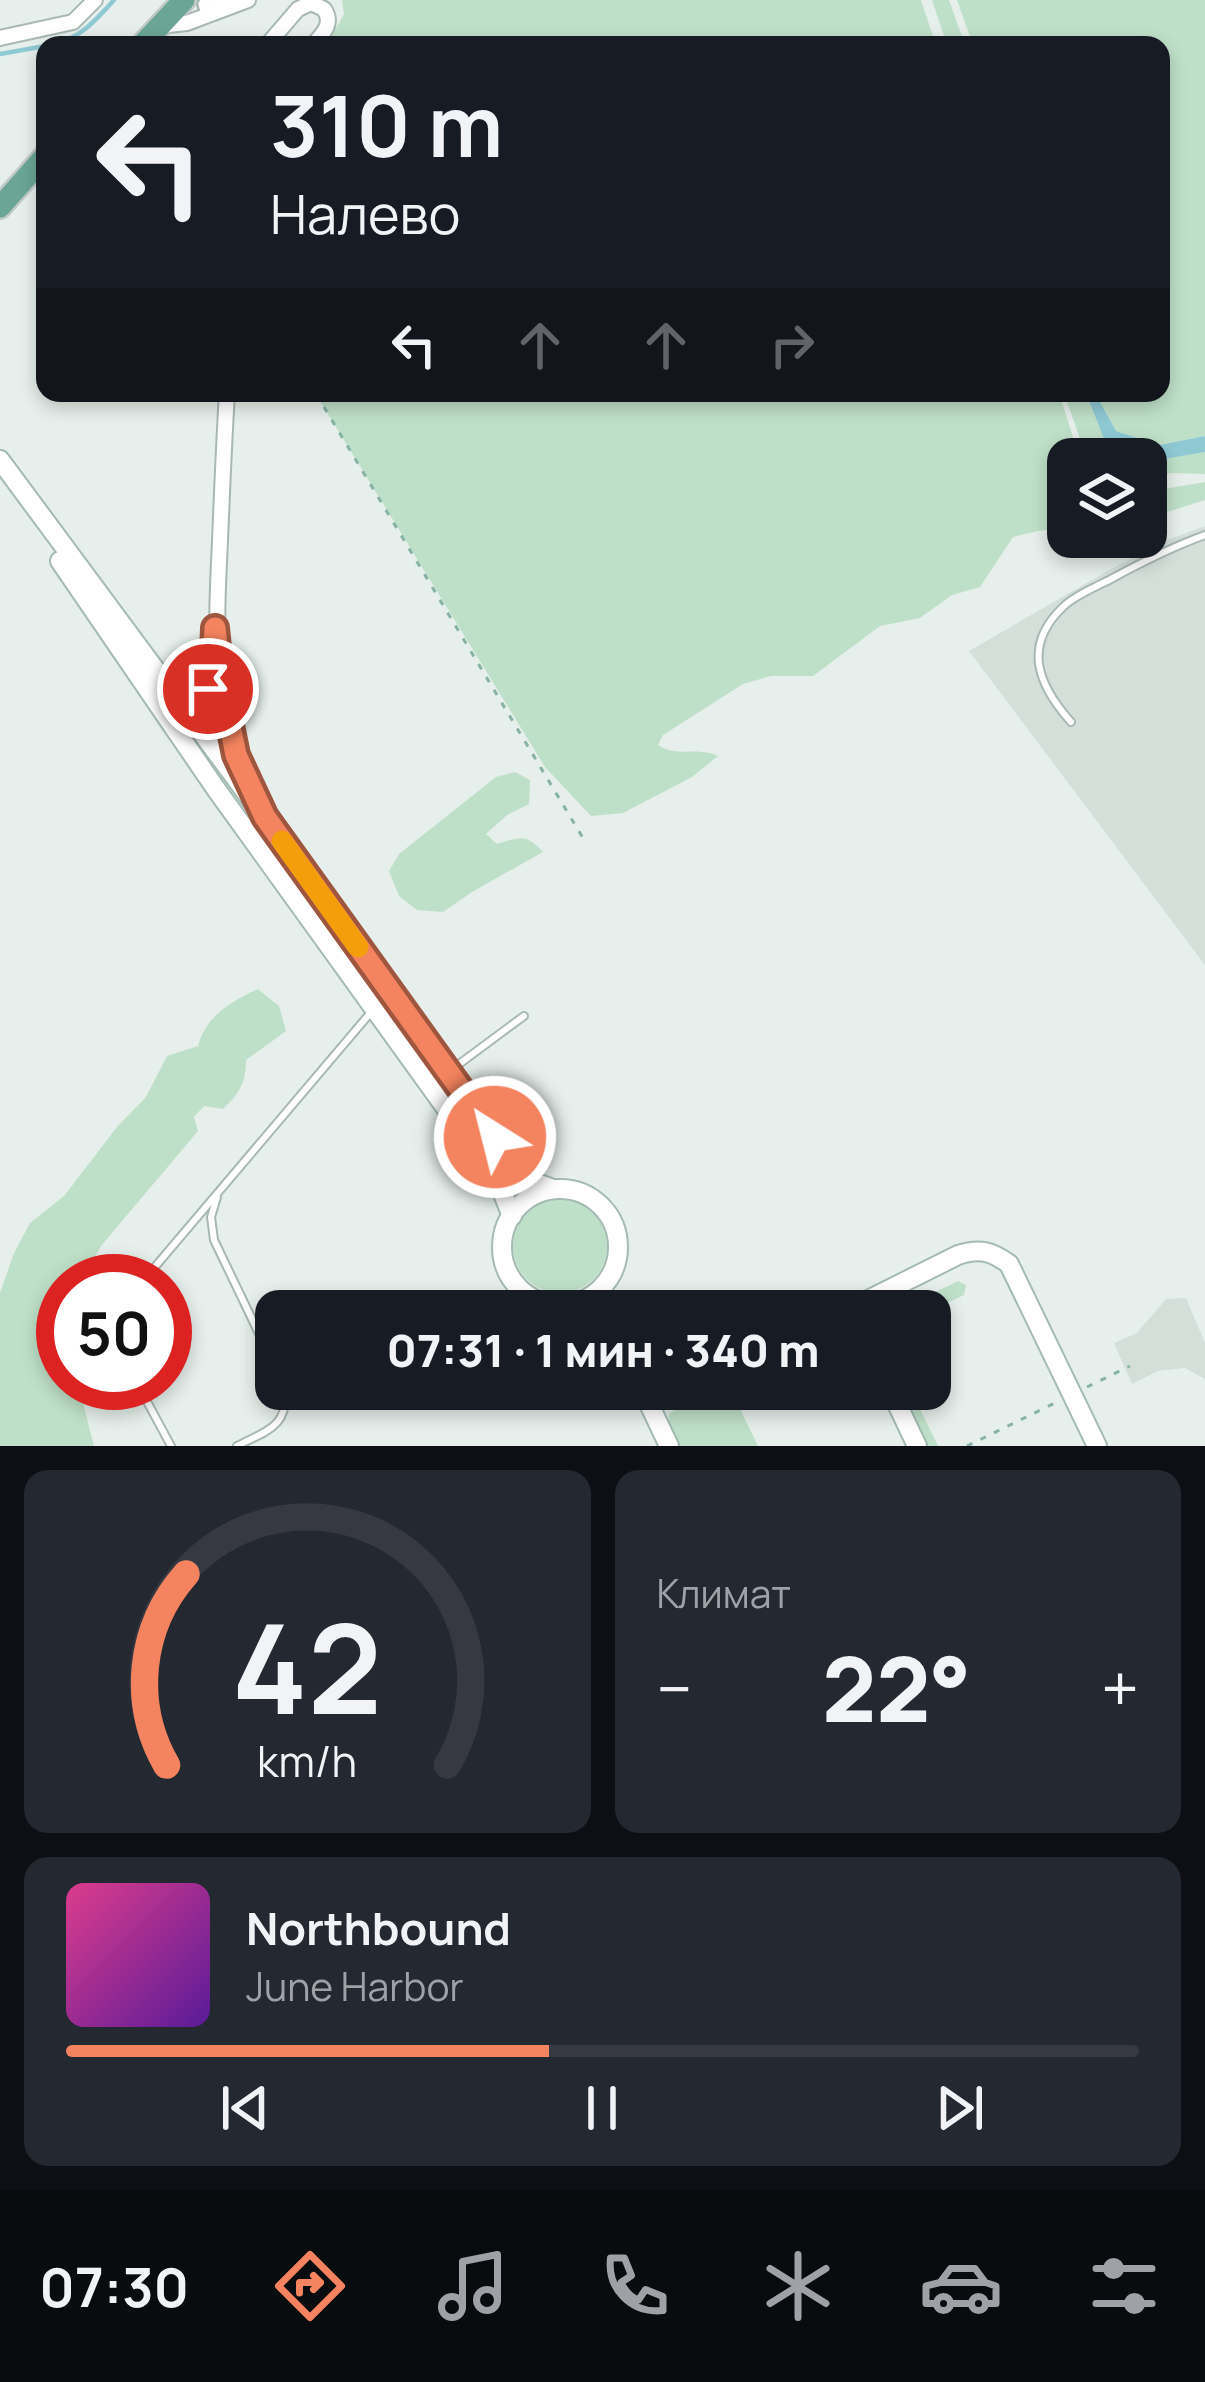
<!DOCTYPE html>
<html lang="ru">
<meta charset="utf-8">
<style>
body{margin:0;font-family:Manrope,sans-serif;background:#242831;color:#f1f3f6;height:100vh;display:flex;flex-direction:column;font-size:45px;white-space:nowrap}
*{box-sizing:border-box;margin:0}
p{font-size:39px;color:#9ea1a6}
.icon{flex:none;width:66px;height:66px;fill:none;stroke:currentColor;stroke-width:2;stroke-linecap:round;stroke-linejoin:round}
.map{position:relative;height:1446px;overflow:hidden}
.details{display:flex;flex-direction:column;gap:24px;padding:24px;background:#0d0f14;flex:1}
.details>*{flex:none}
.hud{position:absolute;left:36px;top:36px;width:1134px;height:366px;border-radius:24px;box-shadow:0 6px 18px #0003;background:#171b24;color:#f1f3f6;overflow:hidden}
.controls{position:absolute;left:1047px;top:438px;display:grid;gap:24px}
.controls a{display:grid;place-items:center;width:120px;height:120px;border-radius:24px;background:#171b24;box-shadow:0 6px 18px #0003;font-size:60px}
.speed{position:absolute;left:36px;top:1254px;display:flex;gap:24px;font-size:60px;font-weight:700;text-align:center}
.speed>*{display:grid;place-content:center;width:156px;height:156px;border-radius:50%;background:#171b24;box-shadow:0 6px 18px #0003;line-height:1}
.speed .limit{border:18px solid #d22;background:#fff;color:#111}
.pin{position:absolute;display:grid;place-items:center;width:102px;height:102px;color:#fff;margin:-51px;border:6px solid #fff;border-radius:50%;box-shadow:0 3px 12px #0007}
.me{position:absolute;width:132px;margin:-66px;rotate:324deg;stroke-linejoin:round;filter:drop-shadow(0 0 9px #0008)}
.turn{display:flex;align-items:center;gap:42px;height:252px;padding:0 36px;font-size:54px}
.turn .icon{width:156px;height:156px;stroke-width:2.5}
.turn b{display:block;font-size:84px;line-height:102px}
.lanes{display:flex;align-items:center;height:114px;padding:0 36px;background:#0003;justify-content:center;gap:60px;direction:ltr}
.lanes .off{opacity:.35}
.big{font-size:90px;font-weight:800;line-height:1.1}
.details .widget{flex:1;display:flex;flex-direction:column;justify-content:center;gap:18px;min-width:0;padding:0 42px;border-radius:24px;background:#242831}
.details .dial{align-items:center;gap:0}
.dial svg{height:312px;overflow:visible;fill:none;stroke:#363941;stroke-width:7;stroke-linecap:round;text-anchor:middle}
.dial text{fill:#f1f3f6;stroke:none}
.song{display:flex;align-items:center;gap:36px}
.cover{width:144px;height:144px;border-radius:18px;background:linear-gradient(135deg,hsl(330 70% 55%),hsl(270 70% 35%))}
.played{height:12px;border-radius:6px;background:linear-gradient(90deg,#f4845f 45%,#363941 45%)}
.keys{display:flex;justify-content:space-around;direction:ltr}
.heat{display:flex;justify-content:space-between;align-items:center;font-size:66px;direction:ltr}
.details .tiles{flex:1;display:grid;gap:24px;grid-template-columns:1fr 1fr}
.widget:last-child{grid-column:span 2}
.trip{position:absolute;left:255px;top:1290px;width:696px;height:120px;border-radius:24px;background:#171b24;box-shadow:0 6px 18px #0003;font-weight:800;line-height:120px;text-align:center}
.tab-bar{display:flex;height:192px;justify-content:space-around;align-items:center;background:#090b0e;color:#9ea1a6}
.tab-bar .icon{width:84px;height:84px}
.tab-bar .selected{color:#f4845f}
.tab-bar b{font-size:54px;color:#f1f3f6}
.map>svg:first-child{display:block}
.built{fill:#d4dfda}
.green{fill:#bfe0c8}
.water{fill:#8ec9d4}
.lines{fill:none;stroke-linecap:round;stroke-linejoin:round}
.stream{stroke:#8ec9d4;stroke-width:4.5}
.service-casing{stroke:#a8b8b2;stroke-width:10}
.pedestrian-casing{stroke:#a8b8b2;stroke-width:14}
.minor-casing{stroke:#a8b8b2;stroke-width:18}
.secondary-casing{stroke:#a4bbb3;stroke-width:22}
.primary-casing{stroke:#c2cac8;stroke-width:26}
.path{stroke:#86b3a5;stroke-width:3;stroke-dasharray:6 9;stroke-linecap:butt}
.service{stroke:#fff;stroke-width:6}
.pedestrian{stroke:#fff;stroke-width:9}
.minor{stroke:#fff;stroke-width:14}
.secondary{stroke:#fff;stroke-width:18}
.primary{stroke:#6aa596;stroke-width:21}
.route-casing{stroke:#9f563e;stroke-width:30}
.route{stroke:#f4845f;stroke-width:21}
.slow{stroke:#f59e0b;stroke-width:21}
</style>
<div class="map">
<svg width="1205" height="1446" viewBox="0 0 1205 1446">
<rect width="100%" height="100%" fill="#e6efeb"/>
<!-- built -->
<g class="built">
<polygon points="1205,526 1205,965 969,651 1109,570 1162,542"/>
<polygon points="1186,1298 1205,1343 1205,1379 1185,1368 1158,1371 1132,1384 1114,1343 1137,1333 1166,1299"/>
</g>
<!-- green -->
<g class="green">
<polygon points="342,0 921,0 936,45 327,45 344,14"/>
<polygon points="932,0 949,0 965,45 947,45"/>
<polygon points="957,0 1205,0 1205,436 1158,445 1116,431 1095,393 1161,393 1161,45 973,45"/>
<path d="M315,393H1059L1075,443L1061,458L1060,481L1068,490V527L1038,531L1013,537L980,587L952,595L920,618L880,626L813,676H771L743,684L663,735L658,745C677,758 697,746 718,756L692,777L623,813L591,816L545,767Z"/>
<polygon points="1064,393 1086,393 1111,457 1130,459 1087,459"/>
<polygon points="1205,452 1205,474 1172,473 1146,478 1146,461"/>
<polygon points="1205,482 1205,500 1164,513 1146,514 1146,492"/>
<path d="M515,772L530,780L529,804L507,815L486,834L497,844C520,837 526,833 543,852L472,892L443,912L417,910L399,896L389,871L399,854L496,777Z"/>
<path d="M258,989L279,1006L286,1031L246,1060C246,1082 240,1093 223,1109L204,1106L194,1117L198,1131L101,1246L82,1281H63V1383H78L94,1446H0V1293L14,1253L30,1223L64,1196L117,1127L146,1097L167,1056L198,1046C206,1016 231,1001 258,989Z"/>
<circle cx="560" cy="1246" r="47"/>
<polygon points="958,1281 966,1285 964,1295 930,1311 860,1311 919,1300"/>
<polygon points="735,1389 773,1389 739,1407 758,1446 678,1446 669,1427 669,1414 681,1406 709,1402"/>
<polygon points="896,1389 910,1389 938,1446 923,1446"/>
</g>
<!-- water -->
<polygon class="water" points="1086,393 1095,393 1116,431 1159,445 1205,436 1205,452 1152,461 1111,457"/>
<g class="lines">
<!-- stream -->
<g class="stream">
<path d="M49,45C79,40 94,22 114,0"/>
<polyline points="0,54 45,46"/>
</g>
<defs>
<g id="service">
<path d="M1071,722C1038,685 1022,646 1063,607C1075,595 1096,587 1111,579C1142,562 1172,547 1205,535"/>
<polyline points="451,1070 524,1016"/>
<polyline points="217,1197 211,1217 214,1240 276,1369"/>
<polyline points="143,1281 372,1011"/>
<polyline points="137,1383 171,1446"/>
<path d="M237,1446C266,1431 289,1427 285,1389"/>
</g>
<polyline id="pedestrian" points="207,0 203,4 204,8 226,0"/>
<g id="minor">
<polyline points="159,26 187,23 248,0"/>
<polyline points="0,38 73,22 95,0"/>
<path d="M267,45L298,9L311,3L324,9C334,24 323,33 313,45"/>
<path d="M227,393C224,442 222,491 220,541C216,622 211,710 249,785"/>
<polyline points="184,707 208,689 214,664"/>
</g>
<g id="secondary">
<polyline points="0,460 234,776 518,1169 534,1182 553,1189"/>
<polyline points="60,561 216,789 497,1179 512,1216"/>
<circle cx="560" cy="1247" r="58"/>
<path d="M846,1311L958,1255C980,1248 991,1251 1009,1264L1097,1446"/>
<polyline points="642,1389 669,1446"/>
<polyline points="654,1389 660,1393 690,1389"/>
<polyline points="890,1389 917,1446"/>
</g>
<g id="primary">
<polyline points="142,45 184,0"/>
<polyline points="0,207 45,156"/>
</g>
</defs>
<!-- service casing -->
<use href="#service" class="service-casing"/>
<!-- pedestrian casing -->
<use href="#pedestrian" class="pedestrian-casing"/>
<!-- minor casing -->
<use href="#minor" class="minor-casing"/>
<!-- secondary casing -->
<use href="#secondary" class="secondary-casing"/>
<!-- primary casing -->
<use href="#primary" class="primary-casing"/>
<!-- path -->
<g class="path">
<polyline points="324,407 583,838"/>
<polyline points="1087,1387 1130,1366"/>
<polyline points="967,1446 1057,1402"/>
</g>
<!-- service -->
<use href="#service" class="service"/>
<!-- pedestrian -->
<use href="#pedestrian" class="pedestrian"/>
<!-- minor -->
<use href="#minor" class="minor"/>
<!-- secondary -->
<use href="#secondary" class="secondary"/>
<!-- primary -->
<use href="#primary" class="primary"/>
</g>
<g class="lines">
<defs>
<polyline id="route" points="208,689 213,675 215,628 220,676 236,755 265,817 495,1137"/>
</defs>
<!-- route casing -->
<use href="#route" class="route-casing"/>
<!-- route -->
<use href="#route" class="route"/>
<!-- slow -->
<polyline class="slow" points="282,841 358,947"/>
</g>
</svg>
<div class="controls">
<a><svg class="icon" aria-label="layers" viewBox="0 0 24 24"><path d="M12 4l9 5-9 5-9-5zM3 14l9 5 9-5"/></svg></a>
</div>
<div class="speed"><div class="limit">50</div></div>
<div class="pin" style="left:208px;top:689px;background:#d93025"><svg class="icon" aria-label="arrive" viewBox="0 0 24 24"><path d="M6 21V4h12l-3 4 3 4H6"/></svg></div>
<svg class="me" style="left:495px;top:1137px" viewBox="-20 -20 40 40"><circle r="17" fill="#f4845f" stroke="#fff" stroke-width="3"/><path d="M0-11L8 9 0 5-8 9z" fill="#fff"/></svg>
<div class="trip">07:31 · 1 мин · 340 m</div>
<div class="hud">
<div class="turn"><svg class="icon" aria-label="left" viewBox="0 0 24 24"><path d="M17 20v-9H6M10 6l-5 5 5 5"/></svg><div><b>310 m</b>Налево</div></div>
<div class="lanes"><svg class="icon" aria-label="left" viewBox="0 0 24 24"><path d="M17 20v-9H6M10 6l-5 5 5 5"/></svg><svg class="icon off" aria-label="ahead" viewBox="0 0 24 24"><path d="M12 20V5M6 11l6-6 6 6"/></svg><svg class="icon off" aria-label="ahead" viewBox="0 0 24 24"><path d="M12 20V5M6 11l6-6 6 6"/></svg><svg class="icon off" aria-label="right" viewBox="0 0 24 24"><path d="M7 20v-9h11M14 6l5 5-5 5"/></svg></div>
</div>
</div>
<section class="details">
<div class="tiles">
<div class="widget dial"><svg viewBox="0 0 100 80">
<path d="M14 69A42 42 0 1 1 86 69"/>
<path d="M14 69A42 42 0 0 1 19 20" stroke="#f4845f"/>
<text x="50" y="56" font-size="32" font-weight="700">42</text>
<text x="50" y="72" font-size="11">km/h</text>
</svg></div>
<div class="widget"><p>Климат</p>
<div class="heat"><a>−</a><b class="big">22°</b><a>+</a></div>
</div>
<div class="widget">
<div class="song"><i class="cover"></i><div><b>Northbound</b><p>June Harbor</p></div></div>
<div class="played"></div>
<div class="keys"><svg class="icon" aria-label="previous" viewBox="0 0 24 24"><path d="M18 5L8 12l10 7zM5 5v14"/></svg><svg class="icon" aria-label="pause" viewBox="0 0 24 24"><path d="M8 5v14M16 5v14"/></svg><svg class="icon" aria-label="next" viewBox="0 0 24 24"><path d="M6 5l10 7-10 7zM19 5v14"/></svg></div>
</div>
</div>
</section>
<nav class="tab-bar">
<b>07:30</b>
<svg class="icon selected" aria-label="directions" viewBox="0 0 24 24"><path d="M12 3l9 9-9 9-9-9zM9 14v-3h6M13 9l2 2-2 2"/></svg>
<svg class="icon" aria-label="music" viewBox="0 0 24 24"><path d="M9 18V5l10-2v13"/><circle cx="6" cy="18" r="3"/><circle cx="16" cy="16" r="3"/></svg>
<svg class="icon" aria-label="phone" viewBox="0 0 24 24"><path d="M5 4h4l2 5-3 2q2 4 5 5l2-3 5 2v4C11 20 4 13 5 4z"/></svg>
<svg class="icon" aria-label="climate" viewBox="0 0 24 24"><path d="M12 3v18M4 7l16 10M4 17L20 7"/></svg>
<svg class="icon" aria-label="car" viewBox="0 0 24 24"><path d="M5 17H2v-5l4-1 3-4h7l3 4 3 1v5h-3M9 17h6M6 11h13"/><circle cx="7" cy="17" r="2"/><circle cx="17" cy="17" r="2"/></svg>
<svg class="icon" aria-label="filters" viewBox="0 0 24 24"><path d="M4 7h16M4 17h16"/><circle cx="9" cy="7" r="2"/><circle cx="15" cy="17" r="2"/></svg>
</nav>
